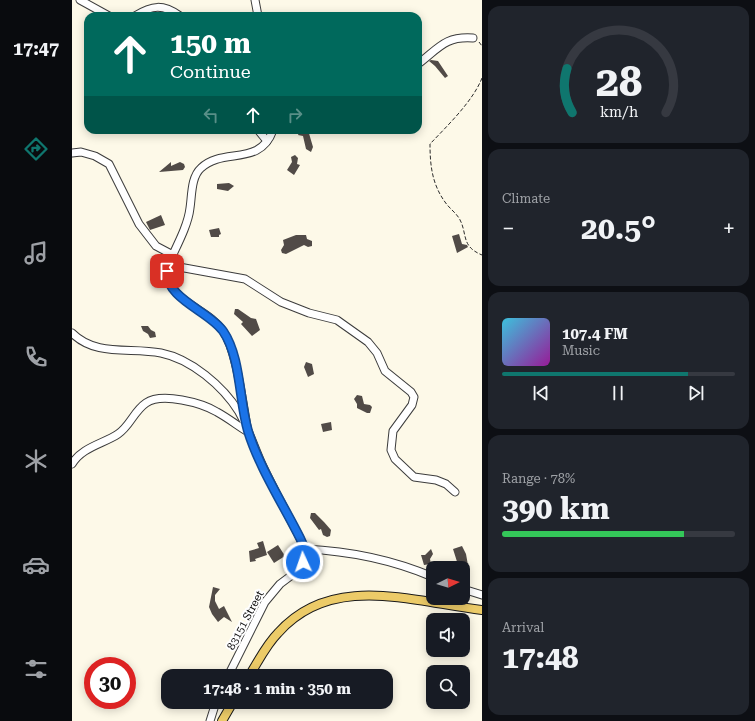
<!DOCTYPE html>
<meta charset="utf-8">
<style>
body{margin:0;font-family:"Roboto Serif",serif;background:#20242c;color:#f1f3f6;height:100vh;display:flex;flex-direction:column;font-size:15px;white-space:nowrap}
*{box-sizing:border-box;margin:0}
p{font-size:13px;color:#9ea1a6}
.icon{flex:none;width:22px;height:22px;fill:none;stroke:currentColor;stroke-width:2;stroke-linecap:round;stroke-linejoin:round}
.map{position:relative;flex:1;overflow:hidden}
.panel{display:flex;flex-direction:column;gap:6px;padding:6px;background:#0d0f14;width:273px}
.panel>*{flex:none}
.top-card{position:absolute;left:12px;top:12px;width:338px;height:122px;border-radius:12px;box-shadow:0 2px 10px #0003;background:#00695c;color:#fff;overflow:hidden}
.needle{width:26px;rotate:85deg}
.controls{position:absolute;left:354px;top:561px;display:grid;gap:8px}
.controls a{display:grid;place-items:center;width:44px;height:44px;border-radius:8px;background:#171b24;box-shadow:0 2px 10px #0003;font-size:20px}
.speed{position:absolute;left:12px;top:657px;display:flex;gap:8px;font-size:20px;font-weight:700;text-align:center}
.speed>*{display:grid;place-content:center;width:52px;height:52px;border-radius:50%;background:#171b24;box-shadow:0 2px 10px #0003;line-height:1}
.speed .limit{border:6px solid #d22;background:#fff;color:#111}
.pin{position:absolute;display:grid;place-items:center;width:34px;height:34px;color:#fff;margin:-17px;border-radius:8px;box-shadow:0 2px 6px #0006}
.me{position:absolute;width:44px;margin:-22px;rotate:357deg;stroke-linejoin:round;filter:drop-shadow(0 0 3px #0008)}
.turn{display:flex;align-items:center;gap:14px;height:84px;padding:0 20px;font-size:18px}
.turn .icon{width:52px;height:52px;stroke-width:2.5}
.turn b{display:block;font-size:28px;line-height:34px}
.lanes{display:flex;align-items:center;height:38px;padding:0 20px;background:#0003;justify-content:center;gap:20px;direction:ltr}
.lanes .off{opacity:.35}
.big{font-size:30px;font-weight:700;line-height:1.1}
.panel .tile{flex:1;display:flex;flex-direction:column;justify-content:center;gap:6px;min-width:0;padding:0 14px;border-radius:12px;background:#20242c}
.panel .dial{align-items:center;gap:0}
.dial svg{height:104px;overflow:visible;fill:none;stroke:#363941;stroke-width:7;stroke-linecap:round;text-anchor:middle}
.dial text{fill:#f1f3f6;stroke:none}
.song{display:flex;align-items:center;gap:12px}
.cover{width:48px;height:48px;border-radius:6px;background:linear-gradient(135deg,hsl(190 70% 55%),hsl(300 70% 35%))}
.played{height:4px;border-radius:2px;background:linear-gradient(90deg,#0f766e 80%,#363941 80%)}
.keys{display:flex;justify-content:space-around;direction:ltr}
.heat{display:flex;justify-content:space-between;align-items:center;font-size:22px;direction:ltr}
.charge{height:6px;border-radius:3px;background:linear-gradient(90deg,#34c759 78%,#363941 0)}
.trip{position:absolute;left:89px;top:669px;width:232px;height:40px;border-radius:12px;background:#171b24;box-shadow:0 2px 10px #0003;font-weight:700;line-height:40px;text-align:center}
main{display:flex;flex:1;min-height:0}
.tabs{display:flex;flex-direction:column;width:72px;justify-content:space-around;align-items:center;background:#090b0e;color:#9ea1a6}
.tabs .icon{width:28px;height:28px}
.tabs .on{color:#0f766e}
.tabs b{font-size:18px;color:#f1f3f6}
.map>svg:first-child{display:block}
.building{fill:#514b47}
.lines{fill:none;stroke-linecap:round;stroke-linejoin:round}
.minor-casing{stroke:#3c3c3c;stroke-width:9}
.major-casing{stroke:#1a1a1a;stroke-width:10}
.path{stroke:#2b2b2b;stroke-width:1;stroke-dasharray:4 2;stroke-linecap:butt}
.minor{stroke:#fff;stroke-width:7}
.major{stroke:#eccb68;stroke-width:8}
.route-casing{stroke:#114b97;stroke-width:10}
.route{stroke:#1a73e8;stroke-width:7}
.labels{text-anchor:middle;stroke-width:4;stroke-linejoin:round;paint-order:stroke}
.street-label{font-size:11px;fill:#090909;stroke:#fff}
</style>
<main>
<nav class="tabs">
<b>17:47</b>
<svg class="icon on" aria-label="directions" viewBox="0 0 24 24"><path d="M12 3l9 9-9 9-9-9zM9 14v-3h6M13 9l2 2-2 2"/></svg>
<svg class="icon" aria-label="music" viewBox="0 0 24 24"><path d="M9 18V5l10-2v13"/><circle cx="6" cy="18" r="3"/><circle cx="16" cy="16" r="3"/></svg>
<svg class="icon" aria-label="phone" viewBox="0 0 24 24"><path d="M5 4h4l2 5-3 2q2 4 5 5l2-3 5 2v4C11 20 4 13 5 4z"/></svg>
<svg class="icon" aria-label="climate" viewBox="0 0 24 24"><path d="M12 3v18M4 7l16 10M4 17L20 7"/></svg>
<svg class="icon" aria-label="car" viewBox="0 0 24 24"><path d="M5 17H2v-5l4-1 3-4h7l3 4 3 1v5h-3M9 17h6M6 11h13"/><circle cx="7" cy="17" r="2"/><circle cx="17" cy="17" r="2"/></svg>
<svg class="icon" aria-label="filters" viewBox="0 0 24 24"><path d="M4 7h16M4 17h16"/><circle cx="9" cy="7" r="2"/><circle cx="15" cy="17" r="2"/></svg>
</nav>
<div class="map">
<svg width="410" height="721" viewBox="0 0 410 721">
<rect width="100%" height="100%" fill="#fdf9e8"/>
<!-- building -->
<g class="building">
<polygon points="359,60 366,61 376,76 373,78 363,66 357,61"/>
<polygon points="228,130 236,130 241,147 239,152 234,149 231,136 226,135"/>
<polygon points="223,155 226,158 225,164 228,165 222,175 215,170 220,162 219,157"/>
<polygon points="99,162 99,166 108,162 112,164 113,167 111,170 87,172"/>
<polygon points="145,184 157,183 162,186 156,191 145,189"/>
<polygon points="89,215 93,225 78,230 74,222"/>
<polygon points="147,228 149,234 147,235 147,237 139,237 137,230"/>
<polygon points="387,234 390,244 395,245 396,247 385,253 380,236"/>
<polygon points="224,235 234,235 235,239 240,241 240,246 236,247 232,245 214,254 210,253 209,250 212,245 211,240"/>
<polygon points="163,309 166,309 179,318 184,319 188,330 180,336 169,324 171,322 162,314"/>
<polygon points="69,326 76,326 79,330 83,332 84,337 78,338 76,334 71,331"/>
<polygon points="234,362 240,364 242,374 236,377 232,367"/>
<polygon points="285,395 290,396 292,404 298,405 300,407 298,413 295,413 285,408 285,404 282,399"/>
<polygon points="259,422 260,430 251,432 249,424"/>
<polygon points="239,513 243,513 252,522 259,530 258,536 255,537 251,535 249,529 247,530 238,518"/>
<polygon points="191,541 195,555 183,559 184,561 178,562 177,551 187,548 185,543"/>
<polygon points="206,545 213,556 202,563 195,552"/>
<polygon points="390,546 394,554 397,571 391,572 391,568 387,568 381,549"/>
<polygon points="359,549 361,554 358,559 359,564 352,565 349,555 353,555"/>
<polygon points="141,587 148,589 143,595 143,601 147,609 152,606 160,622 152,617 146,622 140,614 137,607"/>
</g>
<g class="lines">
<defs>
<g id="minor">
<polyline points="8,0 37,16"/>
<polyline points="183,0 186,16"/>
<path d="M63,16C80,5 91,4 108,16"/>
<path d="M346,64C367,48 373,36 401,38"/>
<polyline points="186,130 195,141"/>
<polyline points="0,153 9,152 23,156 37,164 67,224 84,246 101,255"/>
<polyline points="96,265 173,279 209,302 237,313 265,320 296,342 305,353 313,371 339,392 342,397 340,405 321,431 319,450 323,459 342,477 364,480 374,484 383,492"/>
<path d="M0,333C24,357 58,347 89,353C119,359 151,386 167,412C176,428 182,446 189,462C201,488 215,513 228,538L233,549L231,562L220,575L208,584L193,602L156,676"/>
<path d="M0,464C10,447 31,444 46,434C58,426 62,411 74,403C90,392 130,403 145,412C156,418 166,426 176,432C171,406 165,351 151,331C134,306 91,301 96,265C104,247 116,226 118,208C120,195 119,177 129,168C151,147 188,167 201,130"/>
<path d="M233,549C277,551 321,560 361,577"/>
<polyline points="391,589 410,595"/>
<polyline points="138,721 144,702"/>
</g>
<g id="major">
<path d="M177,676C186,662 194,645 206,633C260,572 341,602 410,610"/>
<polyline points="150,721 161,702"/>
</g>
</defs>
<!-- minor casing -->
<use href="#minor" class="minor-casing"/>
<!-- major casing -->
<use href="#major" class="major-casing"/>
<!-- path -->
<g class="path">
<polyline points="407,42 410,46"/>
<path d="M410,78C401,101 376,125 358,144C358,165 360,184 373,202C377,208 383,212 387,218C396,233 388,246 410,255"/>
</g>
<!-- minor -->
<use href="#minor" class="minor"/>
<!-- major -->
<use href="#major" class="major"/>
</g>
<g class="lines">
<defs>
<path id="route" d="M95,271C94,299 137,311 151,331C169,357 167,401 176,431C187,467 211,504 228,538L233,549L231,562"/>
</defs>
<!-- route casing -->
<use href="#route" class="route-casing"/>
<!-- route -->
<use href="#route" class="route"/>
</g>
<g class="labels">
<!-- street labels -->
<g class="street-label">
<text transform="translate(173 620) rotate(-62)" y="4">83151 Street</text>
</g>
</g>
</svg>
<div class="controls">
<a><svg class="needle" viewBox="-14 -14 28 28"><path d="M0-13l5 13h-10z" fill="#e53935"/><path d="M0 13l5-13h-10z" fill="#9ea1a6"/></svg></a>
<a><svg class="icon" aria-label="sound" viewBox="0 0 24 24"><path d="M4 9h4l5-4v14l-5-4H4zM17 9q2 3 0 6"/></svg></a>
<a><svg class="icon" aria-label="search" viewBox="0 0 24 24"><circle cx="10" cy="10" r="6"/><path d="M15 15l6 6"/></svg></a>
</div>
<div class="speed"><div class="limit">30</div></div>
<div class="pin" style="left:95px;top:271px;background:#d93025"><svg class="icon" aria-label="arrive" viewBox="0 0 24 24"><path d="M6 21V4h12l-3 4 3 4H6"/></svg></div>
<svg class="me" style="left:231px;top:562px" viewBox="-20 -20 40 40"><circle r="17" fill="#1a73e8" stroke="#fff" stroke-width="3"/><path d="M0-11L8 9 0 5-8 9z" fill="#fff"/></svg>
<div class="trip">17:48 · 1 min · 350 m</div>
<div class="top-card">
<div class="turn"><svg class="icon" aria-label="ahead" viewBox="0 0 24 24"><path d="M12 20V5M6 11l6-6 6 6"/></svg><div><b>150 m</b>Continue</div></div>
<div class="lanes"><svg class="icon off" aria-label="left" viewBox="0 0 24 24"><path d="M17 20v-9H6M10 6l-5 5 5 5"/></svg><svg class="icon" aria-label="ahead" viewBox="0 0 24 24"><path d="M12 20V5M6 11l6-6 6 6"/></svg><svg class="icon off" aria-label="right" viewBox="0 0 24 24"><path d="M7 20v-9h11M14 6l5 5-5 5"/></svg></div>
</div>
</div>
<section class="panel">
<div class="tile dial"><svg viewBox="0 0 100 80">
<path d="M14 69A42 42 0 1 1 86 69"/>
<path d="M14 69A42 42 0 0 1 10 35" stroke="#0f766e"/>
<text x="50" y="56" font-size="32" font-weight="700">28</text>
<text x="50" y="72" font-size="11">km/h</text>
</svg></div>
<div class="tile"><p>Climate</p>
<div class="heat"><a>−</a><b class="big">20.5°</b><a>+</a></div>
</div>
<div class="tile">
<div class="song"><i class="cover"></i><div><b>107.4 FM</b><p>Music</p></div></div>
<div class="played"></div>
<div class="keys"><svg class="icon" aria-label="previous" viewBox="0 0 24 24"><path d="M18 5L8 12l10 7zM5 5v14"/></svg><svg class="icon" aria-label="pause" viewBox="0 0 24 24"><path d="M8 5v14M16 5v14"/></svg><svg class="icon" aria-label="next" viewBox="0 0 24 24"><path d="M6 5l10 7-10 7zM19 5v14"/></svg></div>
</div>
<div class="tile"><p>Range · 78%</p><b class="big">390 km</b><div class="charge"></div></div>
<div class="tile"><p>Arrival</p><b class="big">17:48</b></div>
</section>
</main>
